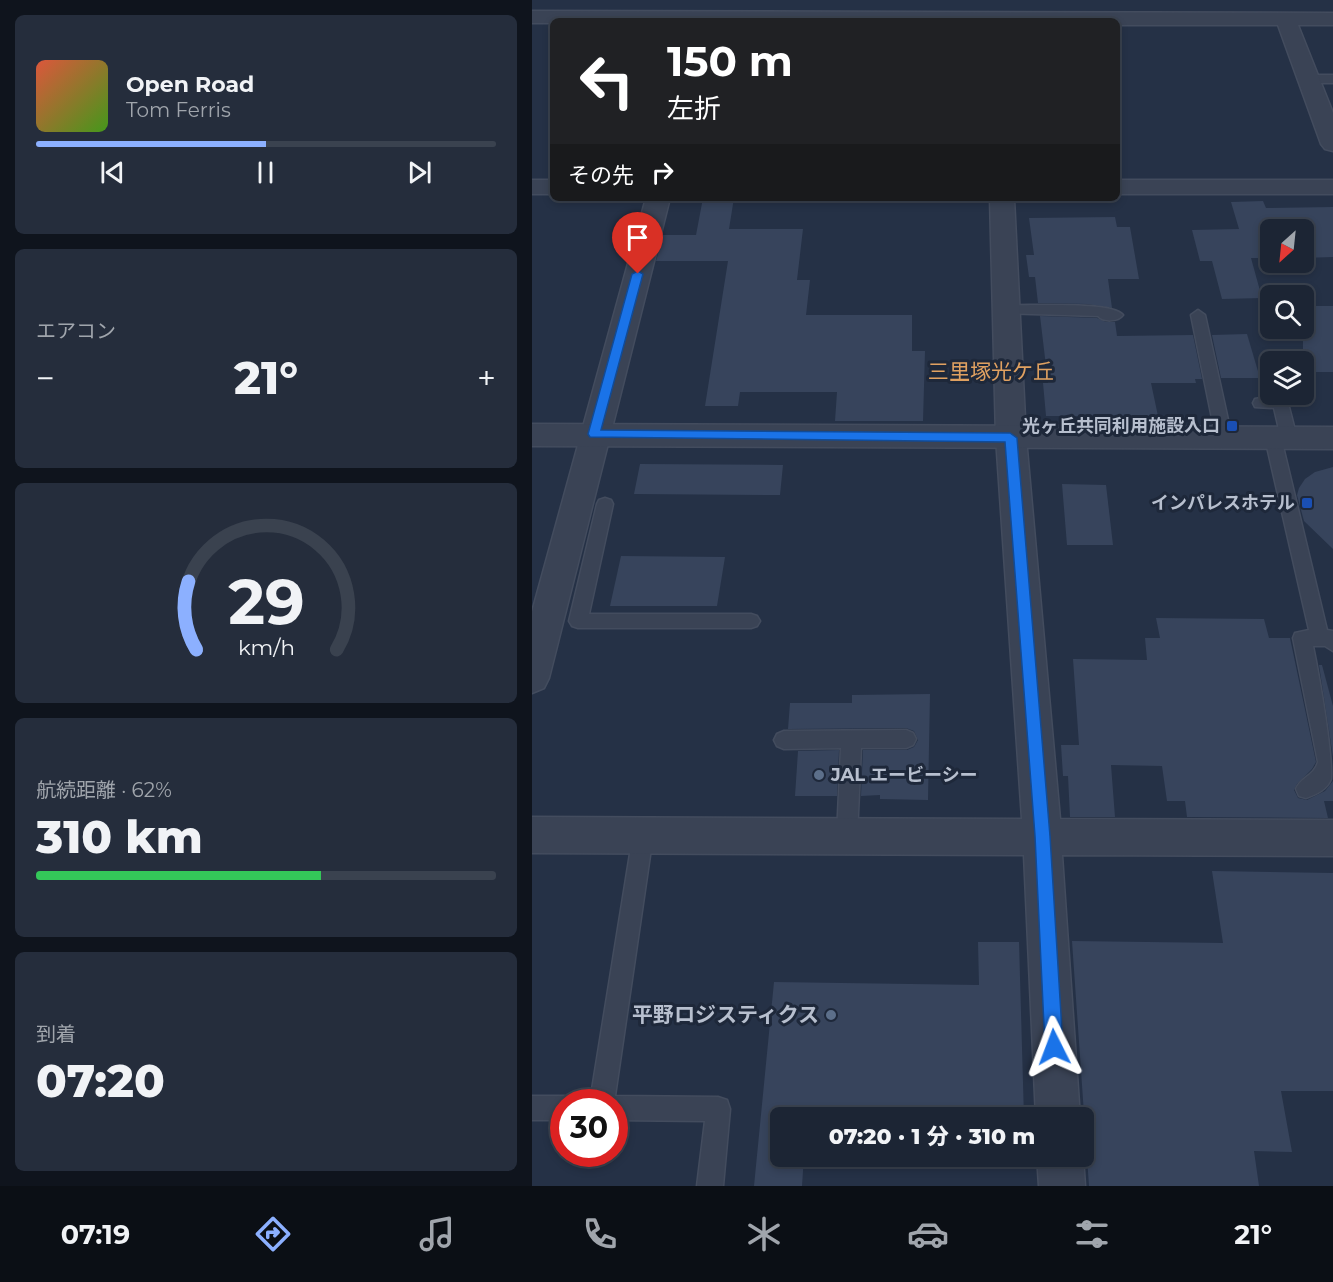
<!DOCTYPE html>
<html lang="ja">
<meta charset="utf-8">
<style>
body{margin:0;font-family:Montserrat,"Noto Sans JP",sans-serif;background:#252d3c;color:#f1f3f6;height:100vh;display:flex;flex-direction:column;font-size:22px;white-space:nowrap}
*{box-sizing:border-box;margin:0}
p{font-size:20px;color:#a0a5ac}
.icon{flex:none;width:33px;height:33px;fill:none;stroke:currentColor;stroke-width:2;stroke-linecap:round;stroke-linejoin:round}
.map{position:relative;flex:1;overflow:hidden}
.drawer{display:flex;flex-direction:column;gap:15px;padding:15px;background:#0f141d;width:532px}
.drawer>*{flex:none}
.top-card{position:absolute;left:18px;top:18px;width:570px;height:183px;border-radius:9px;box-shadow:0 3px 9px #0003,0 0 0 2px #3a424f;background:#202124;color:#fff;overflow:hidden}
.needle{width:39px;rotate:207deg}
.controls{position:absolute;left:728px;top:219px;display:grid;gap:12px}
.controls a{display:grid;place-items:center;width:54px;height:54px;border-radius:9px;background:#1c2534;box-shadow:0 3px 9px #0003,0 0 0 2px #3a424f;font-size:30px}
.speed{position:absolute;left:18px;top:1089px;display:flex;gap:12px;font-size:30px;font-weight:700;text-align:center}
.speed>*{display:grid;place-content:center;width:78px;height:78px;border-radius:50%;background:#1c2534;box-shadow:0 3px 9px #0003,0 0 0 2px #3a424f;line-height:1}
.speed .limit{border:9px solid #d22;background:#fff;color:#111}
.pin{position:absolute;display:grid;place-items:center;width:51px;height:51px;color:#fff;margin:-62px -26px;border-radius:50% 50% 50% 0;rotate:-45deg;box-shadow:0 0 6px #0007}
.pin .icon{rotate:45deg}
.me{position:absolute;width:66px;margin:-33px;rotate:357deg;stroke-linejoin:round;filter:drop-shadow(0 0 4px #0008)}
.turn{display:flex;align-items:center;gap:21px;height:126px;padding:0 18px;font-size:27px}
.turn .icon{width:78px;height:78px;stroke-width:2.5}
.turn b{display:block;font-size:42px;line-height:51px}
.then{display:flex;align-items:center;height:57px;padding:0 18px;background:#0003;gap:12px;font-size:22px}
.big{font-size:45px;font-weight:800;line-height:1.1}
.drawer .tile{flex:1;display:flex;flex-direction:column;justify-content:center;gap:9px;min-width:0;padding:0 21px;border-radius:9px;background:#252d3c}
.drawer .dial{align-items:center;gap:0}
.dial svg{height:156px;overflow:visible;fill:none;stroke:#3a424f;stroke-width:7;stroke-linecap:round;text-anchor:middle}
.dial text{fill:#f1f3f6;stroke:none}
.song{display:flex;align-items:center;gap:18px}
.cover{width:72px;height:72px;border-radius:9px;background:linear-gradient(135deg,hsl(10 70% 55%),hsl(100 70% 35%))}
.played{height:6px;border-radius:3px;background:linear-gradient(90deg,#8cb0ff 50%,#3a424f 50%)}
.keys{display:flex;justify-content:space-around;direction:ltr}
.heat{display:flex;justify-content:space-between;align-items:center;font-size:33px;direction:ltr}
.charge{height:9px;border-radius:4px;background:linear-gradient(90deg,#34c759 62%,#3a424f 0)}
.trip{position:absolute;left:238px;top:1107px;width:324px;height:60px;border-radius:9px;background:#1c2534;box-shadow:0 3px 9px #0003,0 0 0 2px #3a424f;font-weight:800;line-height:60px;text-align:center}
.menu{display:flex;height:96px;justify-content:space-around;align-items:center;background:#0b0f15;color:#a0a5ac}
.menu .icon{width:42px;height:42px}
.menu .current{color:#8cb0ff}
.menu b{font-size:27px;color:#f1f3f6}
main{display:flex;flex:1;min-height:0}
.map>svg:first-child{display:block}
.building{fill:#37445c}
.lines{fill:none;stroke-linecap:round;stroke-linejoin:round}
.service-casing{stroke:#434c5e;stroke-width:3}
.minor-casing{stroke:#434c5e;stroke-width:3}
.tertiary-casing{stroke:#434c5e;stroke-width:3}
.service{fill:#3a4355;fill-rule:evenodd}
.minor{fill:#3a4355;fill-rule:evenodd}
.tertiary{fill:#3a4355;fill-rule:evenodd}
.route{fill:#1a73e8;stroke:#114b97;stroke-width:1.5}
.transit-dot{fill:#1a4fb4;stroke:#1e283a;stroke-width:2}
.service-dot{fill:#5c6f8a;stroke:#1e283a;stroke-width:2}
.labels{text-anchor:middle;stroke-width:6;stroke-linejoin:round;paint-order:stroke}
.poi-label{font-size:18px;font-weight:bold;fill:#b7bfce;stroke:#1e283a;text-anchor:end}
.quarter-label{font-size:21px;fill:#e0a161;stroke:#1e283a}
.near-poi-label{font-size:21px;font-weight:bold;fill:#b7bfce;stroke:#1e283a;text-anchor:end}
</style>
<main>
<section class="drawer">
<div class="tile">
<div class="song"><i class="cover"></i><div><b>Open Road</b><p>Tom Ferris</p></div></div>
<div class="played"></div>
<div class="keys"><svg class="icon" aria-label="previous" viewBox="0 0 24 24"><path d="M18 5L8 12l10 7zM5 5v14"/></svg><svg class="icon" aria-label="pause" viewBox="0 0 24 24"><path d="M8 5v14M16 5v14"/></svg><svg class="icon" aria-label="next" viewBox="0 0 24 24"><path d="M6 5l10 7-10 7zM19 5v14"/></svg></div>
</div>
<div class="tile"><p>エアコン</p>
<div class="heat"><a>−</a><b class="big">21°</b><a>+</a></div>
</div>
<div class="tile dial"><svg viewBox="0 0 100 80">
<path d="M14 69A42 42 0 1 1 86 69"/>
<path d="M14 69A42 42 0 0 1 10 34" stroke="#8cb0ff"/>
<text x="50" y="56" font-size="32" font-weight="700">29</text>
<text x="50" y="72" font-size="11">km/h</text>
</svg></div>
<div class="tile"><p>航続距離 · 62%</p><b class="big">310 km</b><div class="charge"></div></div>
<div class="tile"><p>到着</p><b class="big">07:20</b></div>
</section>
<div class="map">
<svg width="801" height="1186" viewBox="0 0 801 1186">
<rect width="100%" height="100%" fill="#253146"/>
<!-- building -->
<g class="building">
<polygon points="171,198 202,198 197,229 271,229 265,280 278,280 274,315 380,315 380,351 393,351 391,421 303,421 305,392 208,392 206,406 173,406 196,261 124,261 131,235 164,235"/>
<polygon points="731,201 734,208 801,207 801,257 771,258 771,230 738,230 738,258 719,258 730,298 690,299 680,261 668,261 660,230 707,229 699,202"/>
<polygon points="583,217 585,227 598,227 607,279 576,279 580,308 555,304 506,303 503,277 497,277 494,255 502,255 497,218"/>
<polygon points="771,306 801,306 801,372 778,372 771,350"/>
<polygon points="508,316 565,318 574,322 583,322 585,336 661,335 670,379 663,379 664,383 619,383 626,416 514,416 511,383 516,383"/>
<polygon points="715,334 728,378 689,378 680,335"/>
<polygon points="108,464 251,465 248,495 102,494"/>
<polygon points="801,467 801,549 772,521 765,495 767,488 773,479 783,472"/>
<polygon points="530,484 574,485 581,545 535,545"/>
<polygon points="89,556 193,557 185,606 78,606"/>
<polygon points="624,618 732,619 737,638 758,638 784,762 780,769 765,784 762,790 766,798 775,800 793,791 801,781 801,801 792,801 796,818 655,817 653,801 635,801 630,766 579,765 583,817 538,817 536,776 531,776 529,745 547,745 541,659 615,660 613,638 628,638"/>
<polygon points="787,665 790,665 801,706 801,757"/>
<polygon points="398,694 396,800 348,799 348,795 329,796 331,750 375,750 382,747 386,740 382,731 374,728 256,729 258,703 320,703 320,695"/>
<polygon points="307,750 305,796 263,796 266,751"/>
<polygon points="680,871 801,873 801,1091 749,1091 760,1152 722,1151 727,1186 557,1186 540,941 691,943"/>
<polygon points="446,942 487,942 492,1118 249,1118 249,1156 272,1156 270,1186 222,1186 242,982 447,985"/>
</g>
<g class="lines">
<defs>
<g id="service">
<polygon points="801,75 801,83 777,83 771,79 777,75"/>
<path d="M474,305C497,306 580,301 591,315C586,322 571,322 566,316L469,313L467,310L469,307Z"/>
<polygon points="666,310 673,315 700,438 698,442 686,442 684,438 659,315"/>
<path d="M729,398L754,399L756,403L765,438L763,442H751L749,438L795,630L801,631V651L793,646H781C787,675 801,754 799,779C795,790 784,794 774,798L767,796L764,789C769,777 782,776 786,762L761,638L763,633L777,630L733,438L735,434H747L749,438L742,408L723,407L721,403L723,399Z"/>
<polygon points="73,498 79,500 81,504 57,614 219,614 225,616 228,621 225,626 219,628 46,628 40,626 37,621 65,504 67,500"/>
<polygon points="374,730 381,733 384,739 381,745 374,748 329,748 325,836 322,843 315,846 308,843 305,836 309,748 252,749 245,746 242,740 245,734 252,731"/>
<polygon points="111,825 118,828 121,835 83,1096 186,1097 195,1100 198,1109 191,1186 165,1186 173,1121 82,1120 82,1102 58,1102 101,835 104,828"/>
<polygon points="0,1096 32,1096 41,1099 42,1102 32,1102 32,1120 0,1120"/>
</g>
<g id="minor">
<polygon points="0,11 801,13 801,25 766,25 801,113 801,151 793,149 789,144 746,25 585,25 585,21 21,21 21,23 0,23"/>
<rect x="0" y="180" width="21" height="14"/>
<rect x="585" y="180" width="216" height="14"/>
<polygon points="114,198 138,198 17,678 12,688 0,693 0,612"/>
<polygon points="458,198 482,198 494,438 528,819 801,820 801,856 530,855 548,1118 504,1118 492,855 0,853 0,817 490,819 464,438"/>
<polygon points="505,1156 551,1156 553,1186 507,1186"/>
</g>
<polygon id="tertiary" points="0,424 801,427 801,449 0,446"/>
</defs>
<!-- service casing -->
<use href="#service" class="service-casing"/>
<!-- minor casing -->
<use href="#minor" class="minor-casing"/>
<!-- tertiary casing -->
<use href="#tertiary" class="tertiary-casing"/>
<!-- service -->
<use href="#service" class="service"/>
<!-- minor -->
<use href="#minor" class="minor"/>
<!-- tertiary -->
<use href="#tertiary" class="tertiary"/>
</g>
<!-- route -->
<polygon class="route" points="106,271 111,274 69,430 478,433 485,438 518,836 531,1047 528,1053 522,1056 516,1053 513,1047 503,836 473,442 58,437 56,434 100,274"/>
<!-- markers -->
<g class="transit-dot">
<rect x="694" y="420" width="12" height="12" rx="3"/>
<rect x="769" y="497" width="12" height="12" rx="3"/>
</g>
<g class="service-dot">
<circle cx="287" cy="775" r="6"/>
<circle cx="299" cy="1015" r="6"/>
</g>
<g class="labels">
<!-- poi labels -->
<g class="poi-label">
<text x="688" y="432">光ヶ丘共同利用施設入口</text>
<text x="763" y="509">インパレスホテル</text>
<text x="299" y="781" text-anchor="start">JAL エービーシー</text>
</g>
<!-- quarter labels -->
<g class="quarter-label">
<text x="459" y="379">三里塚光ケ丘</text>
</g>
<!-- near-poi labels -->
<g class="near-poi-label">
<text x="287" y="1022">平野ロジスティクス</text>
</g>
</g>
</svg>
<div class="controls">
<a><svg class="needle" viewBox="-14 -14 28 28"><path d="M0-13l5 13h-10z" fill="#e53935"/><path d="M0 13l5-13h-10z" fill="#a0a5ac"/></svg></a>
<a><svg class="icon" aria-label="search" viewBox="0 0 24 24"><circle cx="10" cy="10" r="6"/><path d="M15 15l6 6"/></svg></a>
<a><svg class="icon" aria-label="layers" viewBox="0 0 24 24"><path d="M12 4l9 5-9 5-9-5zM3 14l9 5 9-5"/></svg></a>
</div>
<div class="speed"><div class="limit">30</div></div>
<div class="pin" style="left:106px;top:274px;background:#d93025"><svg class="icon" aria-label="arrive" viewBox="0 0 24 24"><path d="M6 21V4h12l-3 4 3 4H6"/></svg></div>
<svg class="me" style="left:522px;top:1047px" viewBox="-20 -20 40 40"><path d="M0-17L14 15 0 8-14 15z" fill="#1a73e8" stroke="#fff" stroke-width="4"/></svg>
<div class="trip">07:20 · 1 分 · 310 m</div>
<div class="top-card">
<div class="turn"><svg class="icon" aria-label="left" viewBox="0 0 24 24"><path d="M17 20v-9H6M10 6l-5 5 5 5"/></svg><div><b>150 m</b>左折</div></div>
<div class="then">その先<svg class="icon" aria-label="right" viewBox="0 0 24 24"><path d="M7 20v-9h11M14 6l5 5-5 5"/></svg></div>
</div>
</div>
</main>
<nav class="menu">
<b>07:19</b>
<svg class="icon current" aria-label="directions" viewBox="0 0 24 24"><path d="M12 3l9 9-9 9-9-9zM9 14v-3h6M13 9l2 2-2 2"/></svg>
<svg class="icon" aria-label="music" viewBox="0 0 24 24"><path d="M9 18V5l10-2v13"/><circle cx="6" cy="18" r="3"/><circle cx="16" cy="16" r="3"/></svg>
<svg class="icon" aria-label="phone" viewBox="0 0 24 24"><path d="M5 4h4l2 5-3 2q2 4 5 5l2-3 5 2v4C11 20 4 13 5 4z"/></svg>
<svg class="icon" aria-label="climate" viewBox="0 0 24 24"><path d="M12 3v18M4 7l16 10M4 17L20 7"/></svg>
<svg class="icon" aria-label="car" viewBox="0 0 24 24"><path d="M5 17H2v-5l4-1 3-4h7l3 4 3 1v5h-3M9 17h6M6 11h13"/><circle cx="7" cy="17" r="2"/><circle cx="17" cy="17" r="2"/></svg>
<svg class="icon" aria-label="filters" viewBox="0 0 24 24"><path d="M4 7h16M4 17h16"/><circle cx="9" cy="7" r="2"/><circle cx="15" cy="17" r="2"/></svg>
<b>21°</b>
</nav>
